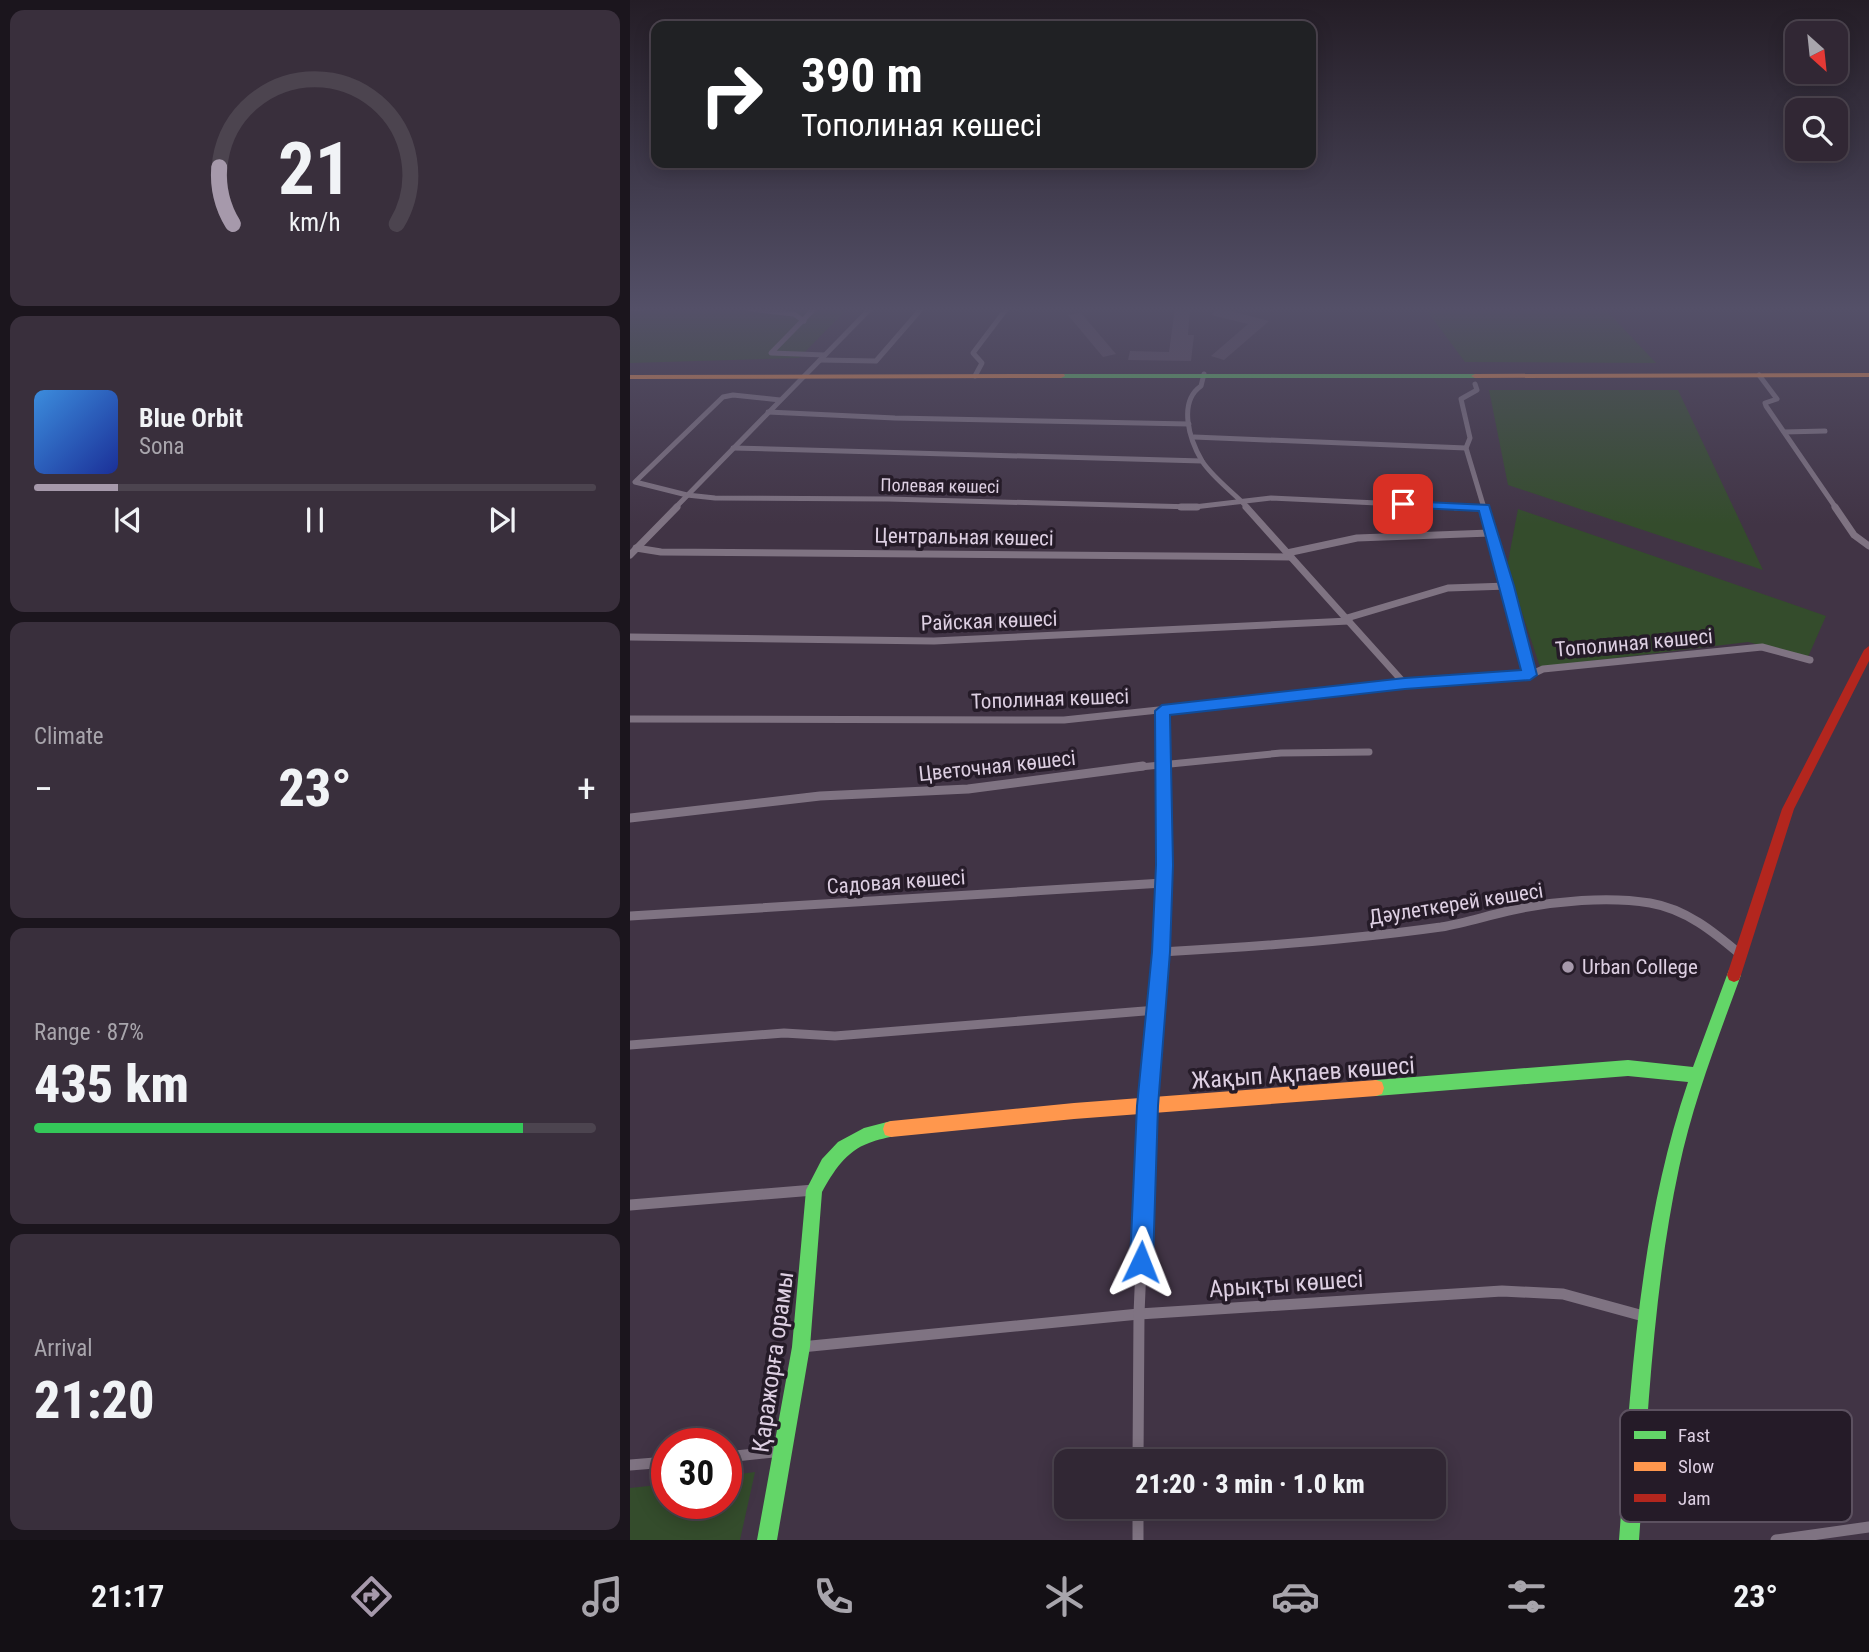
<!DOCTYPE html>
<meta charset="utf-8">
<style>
body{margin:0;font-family:"Roboto Condensed",sans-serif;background:#392f3c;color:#f1f3f6;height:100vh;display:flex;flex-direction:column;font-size:26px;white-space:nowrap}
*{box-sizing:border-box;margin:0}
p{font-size:23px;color:#a8a5ac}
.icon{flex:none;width:38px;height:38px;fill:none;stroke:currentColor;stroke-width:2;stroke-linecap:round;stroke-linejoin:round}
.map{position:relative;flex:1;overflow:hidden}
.panel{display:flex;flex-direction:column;gap:10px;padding:10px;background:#1b151d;width:630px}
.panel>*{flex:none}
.hud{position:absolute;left:21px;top:21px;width:665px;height:147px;border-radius:14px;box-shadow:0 4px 18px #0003,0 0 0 2px #4c444f;background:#202124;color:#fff;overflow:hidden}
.needle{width:46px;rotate:153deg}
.fabs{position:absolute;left:1155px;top:21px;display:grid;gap:14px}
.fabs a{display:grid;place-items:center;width:63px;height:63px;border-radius:14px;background:#312734;box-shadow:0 4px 18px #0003,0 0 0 2px #4c444f;font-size:35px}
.speed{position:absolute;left:21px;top:1428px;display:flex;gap:14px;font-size:35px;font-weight:700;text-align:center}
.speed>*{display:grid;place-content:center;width:91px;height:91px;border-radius:50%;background:#312734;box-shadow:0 4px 18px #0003,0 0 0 2px #4c444f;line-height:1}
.speed .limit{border:10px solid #d22;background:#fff;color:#111}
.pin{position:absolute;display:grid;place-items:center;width:60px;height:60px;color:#fff;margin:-30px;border-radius:14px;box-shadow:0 4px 10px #0006}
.me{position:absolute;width:77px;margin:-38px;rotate:2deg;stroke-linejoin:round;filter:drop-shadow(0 0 5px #0008)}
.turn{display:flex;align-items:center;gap:24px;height:147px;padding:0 35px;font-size:32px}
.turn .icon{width:91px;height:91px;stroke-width:2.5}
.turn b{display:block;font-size:49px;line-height:60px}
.big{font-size:52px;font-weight:800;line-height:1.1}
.panel .tile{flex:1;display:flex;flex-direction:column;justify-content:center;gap:10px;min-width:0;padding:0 24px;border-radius:14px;background:#392f3c}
.panel .dial{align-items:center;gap:0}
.dial svg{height:182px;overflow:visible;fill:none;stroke:#4c444f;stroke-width:7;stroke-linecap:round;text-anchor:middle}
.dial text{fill:#f1f3f6;stroke:none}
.song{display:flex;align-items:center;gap:21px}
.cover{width:84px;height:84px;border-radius:10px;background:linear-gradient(135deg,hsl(210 70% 55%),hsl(230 70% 35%))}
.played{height:7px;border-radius:4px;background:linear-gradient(90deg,#a699ab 15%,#4c444f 15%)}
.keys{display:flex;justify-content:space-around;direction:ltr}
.heat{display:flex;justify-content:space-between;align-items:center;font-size:38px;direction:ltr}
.charge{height:10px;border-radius:5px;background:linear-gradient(90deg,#34c759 87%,#4c444f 0)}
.trip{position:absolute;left:424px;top:1449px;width:392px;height:70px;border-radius:14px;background:#312734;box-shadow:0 4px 18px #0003,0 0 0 2px #4c444f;font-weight:800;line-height:70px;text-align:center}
.tabs{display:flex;height:112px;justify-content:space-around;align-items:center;background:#141015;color:#a8a5ac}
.tabs .icon{width:49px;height:49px}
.tabs .current{color:#a699ab}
.tabs b{font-size:32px;color:#f1f3f6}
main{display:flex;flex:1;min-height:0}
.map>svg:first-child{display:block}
.green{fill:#344c2c}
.building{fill:#5c4d60}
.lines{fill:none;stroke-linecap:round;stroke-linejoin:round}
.street-far3{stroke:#7f7382;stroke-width:5}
.street-far2{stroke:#7f7382;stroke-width:7}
.street-far1{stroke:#7f7382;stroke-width:9}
.street{stroke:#7f7382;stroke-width:11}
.fast{fill:#63d668;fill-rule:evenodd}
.slow{fill:#ff974d;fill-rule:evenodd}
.jam{fill:#b3261e;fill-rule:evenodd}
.route{fill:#1a73e8;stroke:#114b97;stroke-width:2}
.poi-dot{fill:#a699ab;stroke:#251b28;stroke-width:2.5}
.labels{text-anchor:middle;stroke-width:7;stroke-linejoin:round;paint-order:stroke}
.far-street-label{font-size:18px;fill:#ddcfe2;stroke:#251b28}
.street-label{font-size:21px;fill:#ddcfe2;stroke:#251b28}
.poi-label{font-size:21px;fill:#ddcfe2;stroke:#251b28;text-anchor:start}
.near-street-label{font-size:24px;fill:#ddcfe2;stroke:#251b28}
.key{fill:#251b28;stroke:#5c5160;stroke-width:2}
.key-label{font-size:19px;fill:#ddcfe2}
</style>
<main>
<section class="panel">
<div class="tile dial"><svg viewBox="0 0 100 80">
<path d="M14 69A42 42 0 1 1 86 69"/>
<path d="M14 69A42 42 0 0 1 8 44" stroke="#a699ab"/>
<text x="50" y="56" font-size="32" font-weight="700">21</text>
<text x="50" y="72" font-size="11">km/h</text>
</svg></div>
<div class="tile">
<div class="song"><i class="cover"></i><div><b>Blue Orbit</b><p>Sona</p></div></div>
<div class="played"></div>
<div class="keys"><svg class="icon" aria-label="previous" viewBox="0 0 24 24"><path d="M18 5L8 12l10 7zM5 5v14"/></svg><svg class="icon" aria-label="pause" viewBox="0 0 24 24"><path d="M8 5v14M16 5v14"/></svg><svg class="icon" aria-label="next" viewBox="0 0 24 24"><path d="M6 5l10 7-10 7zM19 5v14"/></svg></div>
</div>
<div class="tile"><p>Climate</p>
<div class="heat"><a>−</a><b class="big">23°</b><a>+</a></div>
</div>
<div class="tile"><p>Range · 87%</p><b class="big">435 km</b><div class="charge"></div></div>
<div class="tile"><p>Arrival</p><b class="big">21:20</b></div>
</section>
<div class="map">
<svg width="1239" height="1540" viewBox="0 0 1239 1540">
<rect width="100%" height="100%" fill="#413445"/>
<!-- green -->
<g class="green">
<polygon points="0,308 218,308 169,358 0,363"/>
<polygon points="795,308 974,308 1026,363 835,362"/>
<polygon points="859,390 1048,390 1133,570 878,485"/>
<polygon points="888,509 1196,616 1178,657 1118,642 910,667 877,567"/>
<polygon points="125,1472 110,1540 0,1540 0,1488 37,1484 37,1503 96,1503 96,1476"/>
</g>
<!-- building -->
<g class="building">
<polygon points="545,308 560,308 558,335 564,335 561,361 498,360 500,351 539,352"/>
<polygon points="589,308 639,321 594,360 581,356 618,324 581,315"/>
<polygon points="451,313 486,354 473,357 438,315"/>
</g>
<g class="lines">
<!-- street-far3 -->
<g class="street-far3">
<polyline points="2,308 13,308"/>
<polyline points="185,308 141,353 195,355"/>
<polyline points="120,309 164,314 174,321"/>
<polyline points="190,360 246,361 292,308"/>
<path d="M574,374L571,386C548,402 559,439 572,461C583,478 604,493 618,508"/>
<polyline points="1129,375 1147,399 1135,403 1136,406 1206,508"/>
<polyline points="345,376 352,363 343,353 377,308"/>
<polyline points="845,384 847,390 831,399 840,438 836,448 854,508"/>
<polyline points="150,400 103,395 93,397 5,482 57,495 85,498 258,499 564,507 641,498 854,508"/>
<polyline points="138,412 265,418 559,424"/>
<polyline points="1154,432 1195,431"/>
<polyline points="564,437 836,448"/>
<polyline points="103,448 572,461"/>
<polyline points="45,508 241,308"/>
</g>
<!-- street-far2 -->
<g class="street-far2">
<polyline points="551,507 567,507"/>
<polyline points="616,507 775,684"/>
<polyline points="825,507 854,508"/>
<polyline points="854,507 878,586 900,675"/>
<polyline points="1205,507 1224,535 1239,546"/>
<polyline points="6,548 31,552 661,557"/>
<polyline points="657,553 727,538 860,533"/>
<polyline points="0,555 47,507"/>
<polyline points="717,618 818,588 878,586"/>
<polyline points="0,637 304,641 719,621"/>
<polyline points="532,711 533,768"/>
<polyline points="0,719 434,720 775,684 900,675 913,669 1132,647 1180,660"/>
<polyline points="500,768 651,753 739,752"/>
</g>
<!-- street-far1 -->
<g class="street-far1">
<polyline points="0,818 190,796 338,789 513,766"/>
<polyline points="0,916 533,883"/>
<path d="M531,952C625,947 718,940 811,927C835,923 859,915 883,910C925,901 978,896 1020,903C1056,909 1084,932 1111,955"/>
<polyline points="0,1045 154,1033 205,1036 527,1010"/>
<polyline points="518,1104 531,952 535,865 533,766"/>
</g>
<!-- street -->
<g class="street">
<polyline points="0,1205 184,1190"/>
<polyline points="171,1347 509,1314 872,1291 933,1294 1017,1317"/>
<polyline points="96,1457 153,1451"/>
<polyline points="508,1461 509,1314 518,1102"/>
<polyline points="0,1465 37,1462"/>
<polyline points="508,1507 508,1540"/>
<polyline points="1146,1540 1239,1527"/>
</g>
<!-- fast -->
<g class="fast">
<polygon points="428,374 845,374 849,376 845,378 431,378 427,376"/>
<path d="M1104,968L1109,970L1111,975C1088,1038 1063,1102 1049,1168C1023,1290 1018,1416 1009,1540H989C1001,1386 1008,1229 1058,1082L998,1076L746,1096L740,1094L738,1088L740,1082L746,1080L998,1060L1063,1067L1097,975L1099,970Z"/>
<path d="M261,1121L267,1123L269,1129L267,1135C258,1138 248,1139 239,1143C216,1151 203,1172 192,1192L180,1347L147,1540H127L162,1347L176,1190L192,1159L208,1142L234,1128Z"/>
</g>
<!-- slow -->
<g class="slow">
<polygon points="1239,373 1239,377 845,378 841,376 845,374"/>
<polygon points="434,374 435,376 431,378 0,379 0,375"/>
<polygon points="746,1080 752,1082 754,1088 752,1094 746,1096 444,1119 261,1137 255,1135 253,1129 255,1123 261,1121 444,1103"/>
</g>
<!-- jam -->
<polygon class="jam" points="1239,646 1239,661 1164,809 1111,975 1109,980 1104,982 1099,980 1097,975 1152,809 1234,650"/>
</g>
<!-- sky -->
<linearGradient id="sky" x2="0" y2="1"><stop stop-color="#241d26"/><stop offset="0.59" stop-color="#545068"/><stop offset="1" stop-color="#545068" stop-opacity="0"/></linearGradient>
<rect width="1239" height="524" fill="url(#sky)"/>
<!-- route -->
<polygon class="route" points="773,501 859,505 884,586 907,675 900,680 775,689 540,715 543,865 540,952 528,1106 523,1262 519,1270 511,1273 503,1270 500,1262 507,1106 522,952 526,865 525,711 532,705 775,678 891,670 849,511 768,507 768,502"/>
<!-- markers -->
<circle class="poi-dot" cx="938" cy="967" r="7"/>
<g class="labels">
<!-- far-street labels -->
<g class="far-street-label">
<text transform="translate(310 486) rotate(1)" y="6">Полевая көшесі</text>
</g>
<!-- street labels -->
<g class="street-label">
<text transform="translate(334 537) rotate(1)" y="7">Центральная көшесі</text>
<text transform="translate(359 621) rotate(-2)" y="7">Райская көшесі</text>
<text transform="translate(1004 643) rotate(-5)" y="7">Тополиная көшесі</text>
<text transform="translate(420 699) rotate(-2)" y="7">Тополиная көшесі</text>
<text transform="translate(367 766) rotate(-6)" y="7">Цветочная көшесі</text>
<text transform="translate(266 882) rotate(-4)" y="7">Садовая көшесі</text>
<text transform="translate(826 904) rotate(-9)" y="7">Дәулеткерей көшесі</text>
</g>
<!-- poi labels -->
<g class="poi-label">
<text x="952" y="974">Urban College</text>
</g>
<!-- near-street labels -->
<g class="near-street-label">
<text transform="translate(673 1073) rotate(-4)" y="8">Жақып Ақпаев көшесі</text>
<text transform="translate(656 1284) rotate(-4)" y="8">Арықты көшесі</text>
<text transform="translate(143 1362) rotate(-82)" y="8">Қаражорға орамы</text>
</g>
</g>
<!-- legend -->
<rect x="990" y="1410" width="232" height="112" rx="10" class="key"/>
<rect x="1004" y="1431" width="32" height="8" fill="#63d668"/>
<rect x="1004" y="1462" width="32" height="9" fill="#ff974d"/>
<rect x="1004" y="1494" width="32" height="8" fill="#b3261e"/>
<g class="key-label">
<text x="1048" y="1442">Fast</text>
<text x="1048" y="1473">Slow</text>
<text x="1048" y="1505">Jam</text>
</g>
</svg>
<div class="fabs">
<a><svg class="needle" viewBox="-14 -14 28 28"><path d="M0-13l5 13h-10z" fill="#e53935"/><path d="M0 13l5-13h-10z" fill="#a8a5ac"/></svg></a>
<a><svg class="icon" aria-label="search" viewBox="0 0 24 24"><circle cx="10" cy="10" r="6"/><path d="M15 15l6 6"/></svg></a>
</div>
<div class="speed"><div class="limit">30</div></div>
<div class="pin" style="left:773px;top:504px;background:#d93025"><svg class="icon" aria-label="arrive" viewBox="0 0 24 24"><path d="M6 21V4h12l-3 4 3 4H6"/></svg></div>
<svg class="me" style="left:511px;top:1262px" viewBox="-20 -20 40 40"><path d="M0-17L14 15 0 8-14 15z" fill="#1a73e8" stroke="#fff" stroke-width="4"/></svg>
<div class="trip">21:20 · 3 min · 1.0 km</div>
<div class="hud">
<div class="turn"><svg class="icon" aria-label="right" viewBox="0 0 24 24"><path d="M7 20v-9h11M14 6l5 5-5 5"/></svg><div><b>390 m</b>Тополиная көшесі</div></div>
</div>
</div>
</main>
<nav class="tabs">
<b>21:17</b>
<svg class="icon current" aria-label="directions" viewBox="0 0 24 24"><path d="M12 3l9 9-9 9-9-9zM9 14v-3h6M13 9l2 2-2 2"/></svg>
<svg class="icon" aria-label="music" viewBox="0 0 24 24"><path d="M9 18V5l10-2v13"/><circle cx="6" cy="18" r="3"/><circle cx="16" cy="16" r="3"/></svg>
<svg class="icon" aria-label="phone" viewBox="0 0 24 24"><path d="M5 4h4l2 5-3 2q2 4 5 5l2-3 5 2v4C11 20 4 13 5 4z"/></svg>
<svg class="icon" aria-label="climate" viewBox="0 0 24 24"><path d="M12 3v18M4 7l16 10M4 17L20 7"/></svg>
<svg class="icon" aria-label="car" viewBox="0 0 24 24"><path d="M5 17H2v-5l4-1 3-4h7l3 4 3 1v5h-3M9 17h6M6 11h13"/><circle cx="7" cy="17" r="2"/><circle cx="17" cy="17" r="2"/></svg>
<svg class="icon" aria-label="filters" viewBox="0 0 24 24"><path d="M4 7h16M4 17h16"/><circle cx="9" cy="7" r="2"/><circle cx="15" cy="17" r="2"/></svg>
<b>23°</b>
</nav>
